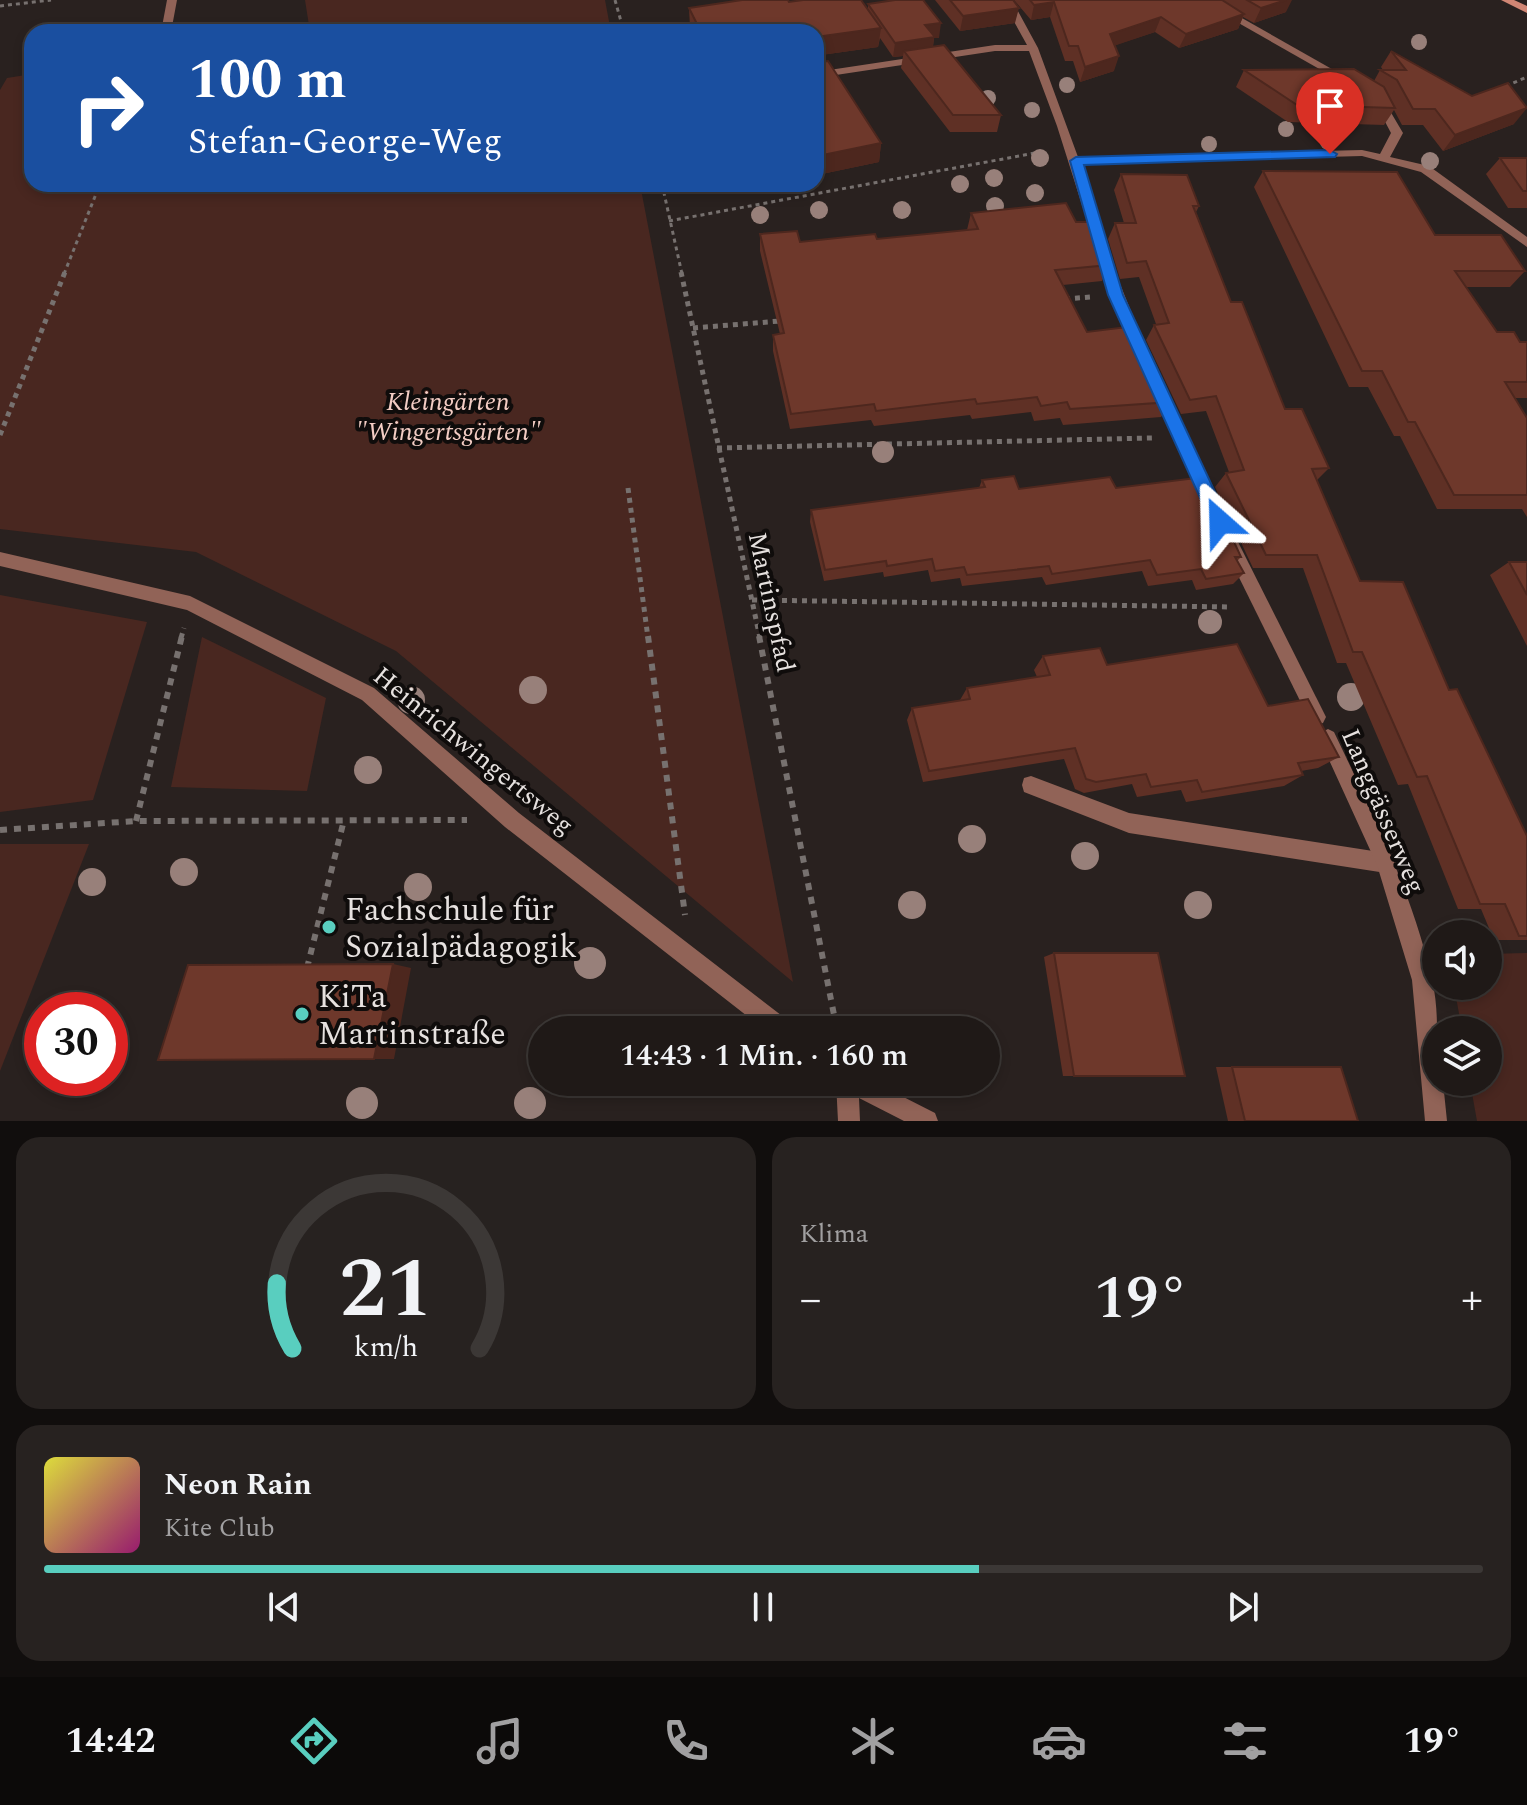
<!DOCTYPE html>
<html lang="de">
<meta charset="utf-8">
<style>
body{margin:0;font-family:Spectral,serif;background:#272220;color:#f1f3f6;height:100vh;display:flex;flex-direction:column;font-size:30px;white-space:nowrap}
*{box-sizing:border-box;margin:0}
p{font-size:26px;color:#a1a0a1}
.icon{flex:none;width:44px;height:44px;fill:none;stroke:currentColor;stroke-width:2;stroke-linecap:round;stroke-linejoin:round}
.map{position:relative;height:1121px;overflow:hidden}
.side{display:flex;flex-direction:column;gap:16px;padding:16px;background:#110e0d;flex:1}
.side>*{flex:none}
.guide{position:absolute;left:24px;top:24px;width:800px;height:168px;border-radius:24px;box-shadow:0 4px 12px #0003,0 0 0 2px #3c3836;background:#1a4fa0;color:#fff;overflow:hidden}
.controls{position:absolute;left:1422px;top:920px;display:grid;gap:16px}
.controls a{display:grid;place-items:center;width:80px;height:80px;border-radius:50%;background:#1f1917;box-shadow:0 4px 12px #0003,0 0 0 2px #3c3836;font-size:40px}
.speed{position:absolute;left:24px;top:992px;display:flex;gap:16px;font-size:40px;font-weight:700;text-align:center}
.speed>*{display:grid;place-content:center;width:104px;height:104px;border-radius:50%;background:#1f1917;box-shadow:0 4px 12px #0003,0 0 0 2px #3c3836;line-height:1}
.speed .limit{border:12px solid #d22;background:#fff;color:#111}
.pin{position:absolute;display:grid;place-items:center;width:68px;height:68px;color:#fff;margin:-82px -34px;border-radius:50% 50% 50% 0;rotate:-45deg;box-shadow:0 0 8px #0007}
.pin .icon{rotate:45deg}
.me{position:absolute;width:88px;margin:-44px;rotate:335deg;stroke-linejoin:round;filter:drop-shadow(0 0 6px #0008)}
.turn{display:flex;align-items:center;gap:28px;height:168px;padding:0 32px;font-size:36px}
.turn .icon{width:104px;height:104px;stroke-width:2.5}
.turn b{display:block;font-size:56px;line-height:68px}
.big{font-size:60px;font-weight:600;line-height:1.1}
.side .widget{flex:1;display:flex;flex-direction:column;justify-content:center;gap:12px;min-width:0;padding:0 28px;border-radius:24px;background:#272220}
.side .dial{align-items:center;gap:0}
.dial svg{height:208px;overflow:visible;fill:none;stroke:#3c3836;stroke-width:7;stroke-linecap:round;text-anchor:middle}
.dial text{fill:#f1f3f6;stroke:none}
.song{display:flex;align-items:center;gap:24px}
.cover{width:96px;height:96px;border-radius:12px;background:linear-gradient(135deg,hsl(60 70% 55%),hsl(320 70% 35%))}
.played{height:8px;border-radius:4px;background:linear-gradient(90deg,#59cebf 65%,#3c3836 65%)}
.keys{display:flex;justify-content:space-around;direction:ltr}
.heat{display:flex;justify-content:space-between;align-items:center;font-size:44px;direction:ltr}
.side .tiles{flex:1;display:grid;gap:16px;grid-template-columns:1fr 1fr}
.widget:last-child{grid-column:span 2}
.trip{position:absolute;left:528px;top:1016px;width:472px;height:80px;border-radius:40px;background:#1f1917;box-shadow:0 4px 12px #0003,0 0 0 2px #3c3836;font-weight:600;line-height:80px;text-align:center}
.tab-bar{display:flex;height:128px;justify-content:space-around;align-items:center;background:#0c0a09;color:#a1a0a1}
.tab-bar .icon{width:56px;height:56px}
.tab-bar .selected{color:#59cebf}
.tab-bar b{font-size:36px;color:#f1f3f6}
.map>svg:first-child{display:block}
.green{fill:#492720}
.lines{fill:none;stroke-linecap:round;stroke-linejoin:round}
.path-far2{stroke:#77716f;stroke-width:3;stroke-dasharray:4 4;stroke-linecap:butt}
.path-far1{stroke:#77716f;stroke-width:5;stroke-dasharray:5 5;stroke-linecap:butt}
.path{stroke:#77716f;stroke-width:6;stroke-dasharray:7 7;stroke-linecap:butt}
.lane{fill:#916357;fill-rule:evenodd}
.street{fill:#916357;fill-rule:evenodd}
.secondary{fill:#d08674;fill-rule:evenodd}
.tree{fill:#98807a}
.wall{fill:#5f3025}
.shaded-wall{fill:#4d271e}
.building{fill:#6e382b;stroke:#4d271e;stroke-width:2}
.route{fill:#1a73e8;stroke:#114b97;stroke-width:2}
.poi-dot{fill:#59cebf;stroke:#0f0c0b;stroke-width:3}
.labels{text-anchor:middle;stroke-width:8;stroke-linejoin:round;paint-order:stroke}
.park-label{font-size:26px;font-style:italic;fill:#f3cdc4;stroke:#0f0c0b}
.street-label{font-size:26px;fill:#e6e1df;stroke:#0f0c0b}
.near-poi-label{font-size:32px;fill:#e6e1df;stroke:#0f0c0b;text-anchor:start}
</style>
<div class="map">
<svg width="1527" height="1121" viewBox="0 0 1527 1121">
<rect width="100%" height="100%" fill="#29211f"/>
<!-- green -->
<g class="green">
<polygon points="305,0 605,0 611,32 310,32"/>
<polygon points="32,74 32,184 640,184 793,982 396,651 196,552 0,529 0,90 7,78"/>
<polygon points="0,595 147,622 93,800 0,812"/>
<polygon points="202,637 326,698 307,791 171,787"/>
<polygon points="0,844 89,844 0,1071"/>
<polygon points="1527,953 1527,1121 1477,1121 1470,1082 1488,1082 1488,1030 1462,1030 1454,986 1488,986 1488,954"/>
</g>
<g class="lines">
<!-- path-far2 -->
<g class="path-far2">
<polyline points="615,0 624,32"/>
<polyline points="0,6 51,0"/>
<polyline points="1506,86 1527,77"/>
<polyline points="662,184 682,274"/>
<polyline points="669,221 1046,151"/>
<polyline points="64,274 100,184"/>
</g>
<!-- path-far1 -->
<g class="path-far1">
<polyline points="681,272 760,638"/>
<polyline points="1065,299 1091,297"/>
<polyline points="693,328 780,321"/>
<polyline points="0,435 65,272"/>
<polyline points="717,448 1152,438"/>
<polyline points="628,488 648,638"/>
<polyline points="752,600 1231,607"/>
<polyline points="181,638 184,628"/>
</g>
<!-- path -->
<g class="path">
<polyline points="648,636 685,915"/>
<polyline points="759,636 837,1030"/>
<polyline points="136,821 182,636"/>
<polyline points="0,830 136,821 467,820"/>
<polyline points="307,968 344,820"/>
</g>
<!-- lane -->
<g class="lane">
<polygon points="167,0 177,0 171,32 161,32"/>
<polygon points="1031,776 1129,813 1386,853 1393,856 1396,863 1393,870 1386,873 1129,833 1024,792 1022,785 1024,778"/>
</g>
<!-- street -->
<g class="street">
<polygon points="1002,0 1012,0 1038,48 1078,157 1362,150 1380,154 1391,133 1373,99 1378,96 1383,99 1403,133 1390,157 1429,166 1527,237 1527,247 1421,172 1362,156 1080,164 1120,284 1145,346 1143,349 1133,349 1107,284 1057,126 1029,51 995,51 816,78 816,72 995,45 1027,45"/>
<polygon points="1198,0 1210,0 1353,81 1344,83"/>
<polygon points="1158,384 1165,389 1215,495 1212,499 1202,499 1199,495 1151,389"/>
<polygon points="1229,534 1235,536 1323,711 1326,717 1323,723 1317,725 1311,723 1221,541 1223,536"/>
<polygon points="0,552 190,596 374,688 519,813 790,1022 793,1030 765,1030 505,827 362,700 187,610 0,566"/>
<path d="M1328,729L1334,732C1372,812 1412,892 1432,979C1440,1014 1436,1046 1436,1082H1443L1447,1121H1425L1412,980L1377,865L1319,738L1322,732Z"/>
<polygon points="836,1082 874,1082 935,1113 938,1121 904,1121 859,1098 860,1121 838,1121"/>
</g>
<!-- secondary -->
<polygon class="secondary" points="1501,0 1514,0 1527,6 1527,13"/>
</g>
<!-- trees -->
<g class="tree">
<circle cx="1419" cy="42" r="8"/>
<circle cx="1067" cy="85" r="8"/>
<circle cx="988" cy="98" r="8"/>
<circle cx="1032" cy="110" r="8"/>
<circle cx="1286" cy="129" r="8"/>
<circle cx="1328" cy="142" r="8"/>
<circle cx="1209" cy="144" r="8"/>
<circle cx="1040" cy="158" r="9"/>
<circle cx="1430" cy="161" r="9"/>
<circle cx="994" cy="178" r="9"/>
<circle cx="960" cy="184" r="9"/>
<circle cx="1035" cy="193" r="9"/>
<circle cx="995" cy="206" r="9"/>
<circle cx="819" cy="210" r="9"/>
<circle cx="902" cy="210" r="9"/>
<circle cx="760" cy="215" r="9"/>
<circle cx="883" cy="452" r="11"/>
<circle cx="1210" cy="622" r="12"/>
<circle cx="533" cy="690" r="14"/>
<circle cx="1351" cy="697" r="14"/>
<circle cx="411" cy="700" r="14"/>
<circle cx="368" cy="770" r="14"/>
<circle cx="972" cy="839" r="14"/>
<circle cx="1085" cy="856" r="14"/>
<circle cx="184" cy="872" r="14"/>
<circle cx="92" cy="882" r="14"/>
<circle cx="418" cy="887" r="14"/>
<circle cx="912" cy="905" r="14"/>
<circle cx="1198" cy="905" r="14"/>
<circle cx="590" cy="963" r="16"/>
<circle cx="362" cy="1103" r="16"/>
<circle cx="530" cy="1103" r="16"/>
</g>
<!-- wall -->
<g class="wall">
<polygon points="935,0 1013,0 1015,23 960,31"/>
<polygon points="1014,0 1286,0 1286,12 1254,23 1243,17 1238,29 1179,48 1155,32 1115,45 1114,71 1080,82 1073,61 1065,61 1050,17 1031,20"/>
<polygon points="789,2 868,10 868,4 939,38 934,38 933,47 1001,115 997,132 950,132 901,68 903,56 893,57 880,38 878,47 821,55 820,62 881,143 879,162 817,175 816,173 816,32 693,32 690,27 689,8"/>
<polygon points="1391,51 1514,124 1443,151 1423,125 1402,125 1394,110 1384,125 1288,122 1236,87 1244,70 1374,81 1380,70 1383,70 1381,67"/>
<polygon points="1500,158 1527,158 1527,208 1508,208 1486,174"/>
<polygon points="1263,171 1525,271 1510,287 1466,287 1497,332 1520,342 1527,342 1527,398 1514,398 1527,418 1527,517 1522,509 1437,509 1400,436 1394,436 1368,387 1349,387 1254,187"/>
<polygon points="1121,174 1199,206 1196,212 1231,302 1285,409 1329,468 1317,480 1360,581 1449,690 1527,836 1527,940 1494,940 1481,909 1458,909 1408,784 1398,785 1346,663 1337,663 1303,568 1253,568 1215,487 1226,473 1229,472 1206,411 1181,414 1146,340 1154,325 1156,324 1139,277 1120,279 1108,239 1115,223 1124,223 1114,190"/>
<polygon points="971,213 1076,222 1109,265 1102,281 1063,285 1087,332 1171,402 1161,417 1063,425 1060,418 1034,421 1031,412 972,419 970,415 874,426 871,420 790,429 773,351 773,335 780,334 760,251 760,234 800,242 877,239 967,230"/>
<polygon points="982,480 1019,489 1116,488 1241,557 1237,561 1244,573 1233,584 1196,590 1192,580 1148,586 1142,571 1046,585 1042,577 962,586 960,578 931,582 928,570 884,577 883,572 824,581 810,522 811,510 979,488"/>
<polygon points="1509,562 1527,562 1527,646 1490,575"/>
<polygon points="1043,656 1107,665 1268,706 1339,757 1318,768 1301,771 1303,775 1284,786 1186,802 1181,790 1137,797 1132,784 1084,793 1075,789 1064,759 923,782 907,720 912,708 960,700 967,688 1037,677 1034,670"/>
<polygon points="1054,953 1074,1076 1063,1076 1044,957"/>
<polygon points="1216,1067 1321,1067 1358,1121 1228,1121"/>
</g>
<!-- shaded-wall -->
<g class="shaded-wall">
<polygon points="1286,0 1292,0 1286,12 1254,23 1261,8"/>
<polygon points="1054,2 1050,17 1031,20 1034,5"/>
<polygon points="1019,8 1015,23 960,31 963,16"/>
<polygon points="1244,14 1238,29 1179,48 1186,34"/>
<polygon points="1161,17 1155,32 1105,49 1110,34"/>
<polygon points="941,23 939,38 934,38 932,51 904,51 903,56 893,57 895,43 925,25"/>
<polygon points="881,28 878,47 821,55 820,68 816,69 816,37"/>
<polygon points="1119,56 1114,71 1080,82 1085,67"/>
<polygon points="1527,108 1514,124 1443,151 1455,135"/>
<polygon points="881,143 879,162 817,175 818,156"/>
<polygon points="393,964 411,968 394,1059 374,1059"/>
</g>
<!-- building -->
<g class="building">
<polygon points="742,0 788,0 789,2 803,0 861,0 881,28 816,37 816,32 701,32 689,8"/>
<polygon points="895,0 923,0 941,23 925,25 935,37 895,43 868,4"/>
<polygon points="950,0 1013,0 1019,8 963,16"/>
<polygon points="1030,0 1222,0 1244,14 1186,34 1161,17 1110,34 1119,56 1085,67 1078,46 1069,46 1054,2 1034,5"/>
<polygon points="1247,0 1286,0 1261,8"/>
<polygon points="816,42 821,50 816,51"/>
<polygon points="944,45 1001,115 953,115 904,51"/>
<polygon points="1391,51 1472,96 1508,83 1527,108 1455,135 1435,109 1413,109 1397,80 1380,70 1406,70"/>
<polygon points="816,61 817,62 828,61 881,143 818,156 816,153"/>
<polygon points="1354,69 1384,87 1395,108 1297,105 1244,70"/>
<polygon points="1500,158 1527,158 1527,191 1523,191"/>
<polygon points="1263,171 1397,172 1435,235 1501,235 1525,271 1455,271 1497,332 1514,332 1520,342 1527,342 1527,382 1505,382 1527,418 1527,495 1454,495 1415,422 1408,422 1382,371 1362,371"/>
<polygon points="1121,174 1187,175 1199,206 1193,206 1231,302 1242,302 1285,409 1302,409 1329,468 1312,469 1360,581 1403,582 1449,690 1457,689 1527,836 1527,936 1519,936 1505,904 1480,904 1427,776 1417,777 1362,652 1353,652 1317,555 1266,555 1226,473 1244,470 1216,396 1190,400 1154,325 1169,323 1146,261 1127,263 1115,223 1136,223"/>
<polygon points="1066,203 1076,222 1096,222 1109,265 1055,270 1087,332 1135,326 1171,402 1070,409 1067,402 1041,406 1037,397 977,404 975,399 876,411 874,404 791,414 773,335 784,333 760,234 797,231 800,242 875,234 877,239 978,229 971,213"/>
<polygon points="1014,476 1019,489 1110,477 1116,488 1204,477 1241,557 1235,557 1244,573 1206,579 1201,569 1157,575 1150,560 1052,574 1049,566 967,575 964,567 935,571 932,559 887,566 886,561 825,570 811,510 985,487 982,480"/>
<polygon points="1509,562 1527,562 1527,595"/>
<polygon points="1237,644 1268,706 1308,699 1339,757 1298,763 1303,775 1202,792 1197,780 1151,787 1146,774 1096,782 1086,779 1075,748 929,771 912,708 970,699 967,688 1050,675 1043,656 1100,648 1107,665"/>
<polygon points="1054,953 1158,953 1185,1076 1074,1076"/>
<polygon points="393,964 374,1059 158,1060 188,965"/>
<polygon points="1232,1067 1341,1067 1358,1121 1245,1121"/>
</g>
<!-- route -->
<polygon class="route" points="1330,150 1337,154 1335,157 1084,165 1123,295 1229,522 1220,530 1211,522 1108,295 1070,161 1076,157"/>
<!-- markers -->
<g class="poi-dot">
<circle cx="329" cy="927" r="8"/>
<circle cx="302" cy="1014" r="8"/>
</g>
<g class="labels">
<!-- park labels -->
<g class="park-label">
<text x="448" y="410">Kleingärten<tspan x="448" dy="30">"Wingertsgärten"</tspan></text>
</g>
<!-- street labels -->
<g class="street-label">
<text transform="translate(772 602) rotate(78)" y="9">Martinspfad</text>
<text transform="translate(474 750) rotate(39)" y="9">Heinrichwingertsweg</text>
<text transform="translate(1384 811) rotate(67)" y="9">Langgässerweg</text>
</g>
<!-- near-poi labels -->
<g class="near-poi-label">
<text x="345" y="920">Fachschule für<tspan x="345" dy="37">Sozialpädagogik</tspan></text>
<text x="318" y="1007">KiTa<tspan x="318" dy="37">Martinstraße</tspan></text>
</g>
</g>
</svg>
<div class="controls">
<a><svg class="icon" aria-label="sound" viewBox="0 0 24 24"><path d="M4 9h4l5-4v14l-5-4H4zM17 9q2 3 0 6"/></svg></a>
<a><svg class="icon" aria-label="layers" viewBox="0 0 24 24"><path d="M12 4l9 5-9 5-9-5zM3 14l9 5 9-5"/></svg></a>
</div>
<div class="speed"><div class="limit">30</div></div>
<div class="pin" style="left:1330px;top:154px;background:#d93025"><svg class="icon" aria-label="arrive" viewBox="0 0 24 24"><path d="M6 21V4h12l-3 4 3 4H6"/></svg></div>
<svg class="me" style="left:1220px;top:522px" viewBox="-20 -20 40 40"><path d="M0-17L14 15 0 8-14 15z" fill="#1a73e8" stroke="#fff" stroke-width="4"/></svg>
<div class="trip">14:43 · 1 Min. · 160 m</div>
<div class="guide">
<div class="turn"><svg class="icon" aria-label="right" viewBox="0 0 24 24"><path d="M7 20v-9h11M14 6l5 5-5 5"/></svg><div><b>100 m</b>Stefan-George-Weg</div></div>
</div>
</div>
<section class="side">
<div class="tiles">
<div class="widget dial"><svg viewBox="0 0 100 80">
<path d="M14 69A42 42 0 1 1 86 69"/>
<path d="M14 69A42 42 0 0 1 8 44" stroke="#59cebf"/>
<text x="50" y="56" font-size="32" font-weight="700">21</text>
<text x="50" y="72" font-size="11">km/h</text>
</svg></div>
<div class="widget"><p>Klima</p>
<div class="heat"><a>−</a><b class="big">19°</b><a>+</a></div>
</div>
<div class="widget">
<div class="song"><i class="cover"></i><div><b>Neon Rain</b><p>Kite Club</p></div></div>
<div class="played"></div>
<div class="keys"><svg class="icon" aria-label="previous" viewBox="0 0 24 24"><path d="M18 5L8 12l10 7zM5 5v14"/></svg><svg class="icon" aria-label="pause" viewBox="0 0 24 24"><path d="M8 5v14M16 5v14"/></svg><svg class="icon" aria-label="next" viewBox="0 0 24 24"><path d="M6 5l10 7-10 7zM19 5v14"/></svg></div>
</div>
</div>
</section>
<nav class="tab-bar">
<b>14:42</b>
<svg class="icon selected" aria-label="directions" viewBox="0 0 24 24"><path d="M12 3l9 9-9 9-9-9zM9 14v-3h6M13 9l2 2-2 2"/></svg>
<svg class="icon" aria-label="music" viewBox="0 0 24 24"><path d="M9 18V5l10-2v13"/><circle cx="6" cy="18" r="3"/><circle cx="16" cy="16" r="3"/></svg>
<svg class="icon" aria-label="phone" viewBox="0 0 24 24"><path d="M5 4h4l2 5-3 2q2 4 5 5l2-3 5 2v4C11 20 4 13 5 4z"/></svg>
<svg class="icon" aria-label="climate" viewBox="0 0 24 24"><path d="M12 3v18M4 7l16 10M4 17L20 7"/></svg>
<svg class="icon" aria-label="car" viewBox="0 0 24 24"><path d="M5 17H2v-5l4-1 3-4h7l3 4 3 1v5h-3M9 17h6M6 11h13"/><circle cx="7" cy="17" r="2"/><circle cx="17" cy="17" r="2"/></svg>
<svg class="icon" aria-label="filters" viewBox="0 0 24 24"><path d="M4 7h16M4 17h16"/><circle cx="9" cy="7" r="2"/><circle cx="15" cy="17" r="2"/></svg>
<b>19°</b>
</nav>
